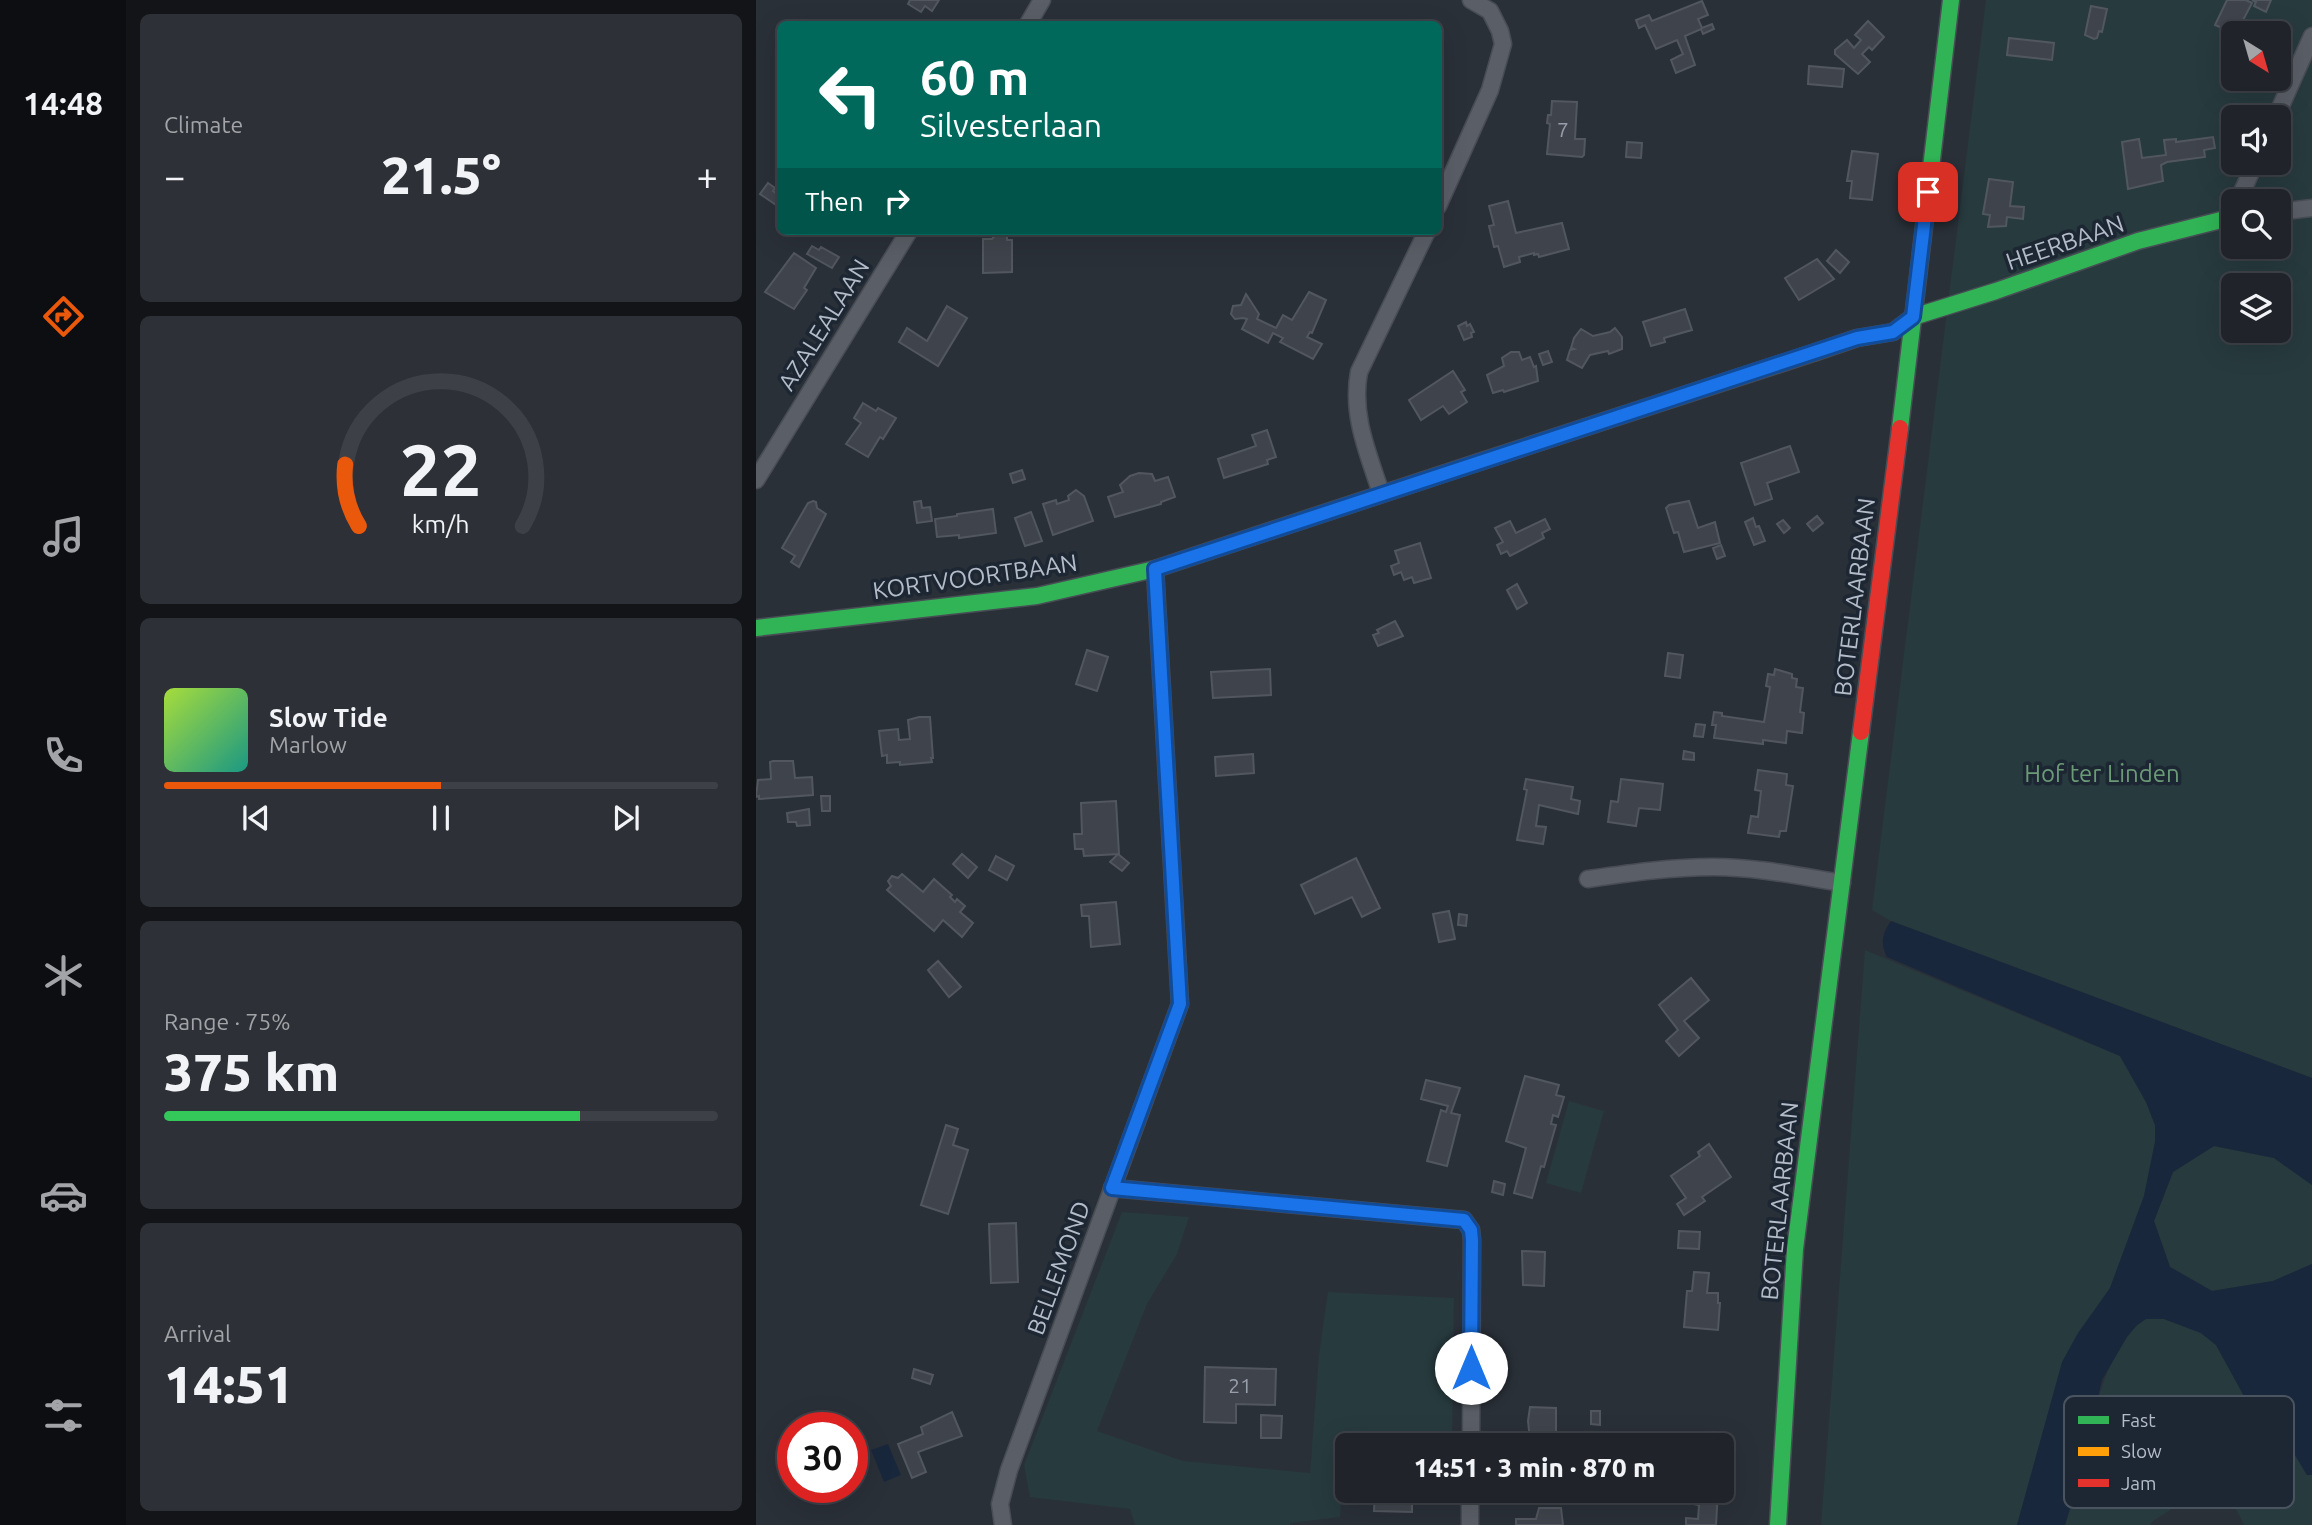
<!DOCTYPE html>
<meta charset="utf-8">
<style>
body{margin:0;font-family:Ubuntu,sans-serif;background:#2d3036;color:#f1f3f6;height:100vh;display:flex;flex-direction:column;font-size:26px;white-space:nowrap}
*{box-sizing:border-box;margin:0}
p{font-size:23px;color:#a2a4a8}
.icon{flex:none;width:38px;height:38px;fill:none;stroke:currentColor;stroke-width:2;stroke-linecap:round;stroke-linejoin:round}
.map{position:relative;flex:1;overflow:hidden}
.drawer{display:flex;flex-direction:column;gap:14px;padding:14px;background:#121417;width:630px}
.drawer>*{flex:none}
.hud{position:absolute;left:21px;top:21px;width:665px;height:214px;border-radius:10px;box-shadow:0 7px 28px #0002,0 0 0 2px #3d4147;background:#00695c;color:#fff;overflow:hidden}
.needle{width:46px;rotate:143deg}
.buttons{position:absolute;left:1465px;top:21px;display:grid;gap:14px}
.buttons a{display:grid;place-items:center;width:70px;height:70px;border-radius:10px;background:#20242a;box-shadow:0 7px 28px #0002,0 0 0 2px #3d4147;font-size:35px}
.speed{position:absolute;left:21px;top:1412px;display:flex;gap:14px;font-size:35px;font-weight:700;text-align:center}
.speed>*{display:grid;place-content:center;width:91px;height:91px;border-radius:50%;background:#20242a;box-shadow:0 7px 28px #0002,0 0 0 2px #3d4147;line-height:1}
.speed .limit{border:10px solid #d22;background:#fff;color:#111}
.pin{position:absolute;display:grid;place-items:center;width:60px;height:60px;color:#fff;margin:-30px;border-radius:14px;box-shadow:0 4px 10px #0006}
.me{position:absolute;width:77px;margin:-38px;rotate:0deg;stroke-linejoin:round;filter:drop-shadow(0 0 5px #0008)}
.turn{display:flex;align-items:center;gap:24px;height:147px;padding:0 28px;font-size:32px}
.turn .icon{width:91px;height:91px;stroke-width:2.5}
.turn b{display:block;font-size:49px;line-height:60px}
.then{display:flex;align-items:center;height:66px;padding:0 28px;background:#0003;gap:14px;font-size:26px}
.big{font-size:52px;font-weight:800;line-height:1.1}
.drawer .card{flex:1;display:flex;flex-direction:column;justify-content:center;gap:10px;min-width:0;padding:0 24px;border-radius:10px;background:#2d3036}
.drawer .dial{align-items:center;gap:0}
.dial svg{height:182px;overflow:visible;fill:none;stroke:#3d4147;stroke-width:7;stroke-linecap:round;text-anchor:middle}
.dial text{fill:#f1f3f6;stroke:none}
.song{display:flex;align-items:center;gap:21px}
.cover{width:84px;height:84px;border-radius:10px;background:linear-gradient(135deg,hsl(80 70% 55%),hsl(170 70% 35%))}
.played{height:7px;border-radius:4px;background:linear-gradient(90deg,#ea580c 50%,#3d4147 50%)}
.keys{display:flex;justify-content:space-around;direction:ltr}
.heat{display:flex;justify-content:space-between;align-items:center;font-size:38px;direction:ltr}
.charge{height:10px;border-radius:5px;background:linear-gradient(90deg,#34c759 75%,#3d4147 0)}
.trip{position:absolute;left:579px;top:1433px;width:399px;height:70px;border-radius:10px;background:#20242a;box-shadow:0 7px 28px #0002,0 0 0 2px #3d4147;font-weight:800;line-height:70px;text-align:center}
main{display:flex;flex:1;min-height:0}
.menu{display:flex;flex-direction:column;width:126px;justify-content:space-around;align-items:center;background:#0d0e11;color:#a2a4a8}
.menu .icon{width:49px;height:49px}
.menu .on{color:#ea580c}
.menu b{font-size:32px;color:#f1f3f6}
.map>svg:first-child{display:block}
.green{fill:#273a3e;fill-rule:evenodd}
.water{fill:#19273c}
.building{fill:#3f444c;stroke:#52575f;stroke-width:2}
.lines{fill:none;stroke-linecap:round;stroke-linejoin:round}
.street-casing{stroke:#484c55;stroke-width:19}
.fast-casing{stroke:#484c55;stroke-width:19}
.slow-casing{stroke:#484c55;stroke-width:19}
.jam-casing{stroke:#484c55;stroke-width:19}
.street{stroke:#5a5e66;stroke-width:16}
.fast{stroke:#30b455;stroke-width:16}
.slow{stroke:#ff9f0a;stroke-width:16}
.jam{stroke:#e5322d;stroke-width:16}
.route-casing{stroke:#114b97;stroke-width:18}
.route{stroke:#1a73e8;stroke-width:12}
.labels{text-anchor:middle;stroke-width:7;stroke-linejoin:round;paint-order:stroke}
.number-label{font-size:21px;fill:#979eaa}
.street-label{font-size:24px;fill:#b4bcc9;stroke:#1d2633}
.park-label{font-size:24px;fill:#6b9a76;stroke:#1d2633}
.key{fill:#1d2633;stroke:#4a5360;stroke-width:2}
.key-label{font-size:19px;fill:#b4bcc9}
</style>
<main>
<nav class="menu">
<b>14:48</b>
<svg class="icon on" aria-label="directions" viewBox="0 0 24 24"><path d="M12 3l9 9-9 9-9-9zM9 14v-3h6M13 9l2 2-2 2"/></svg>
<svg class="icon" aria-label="music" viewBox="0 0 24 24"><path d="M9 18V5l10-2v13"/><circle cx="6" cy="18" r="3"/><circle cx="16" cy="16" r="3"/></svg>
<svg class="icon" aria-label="phone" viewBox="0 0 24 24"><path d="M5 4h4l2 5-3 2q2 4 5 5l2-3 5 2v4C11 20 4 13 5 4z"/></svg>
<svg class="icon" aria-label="climate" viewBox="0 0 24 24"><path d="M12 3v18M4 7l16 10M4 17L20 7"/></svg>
<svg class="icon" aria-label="car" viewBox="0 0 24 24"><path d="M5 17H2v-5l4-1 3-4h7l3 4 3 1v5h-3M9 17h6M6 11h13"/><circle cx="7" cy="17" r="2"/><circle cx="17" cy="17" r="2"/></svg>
<svg class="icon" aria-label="filters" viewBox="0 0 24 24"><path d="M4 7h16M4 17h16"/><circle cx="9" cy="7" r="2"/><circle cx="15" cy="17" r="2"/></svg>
</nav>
<section class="drawer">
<div class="card"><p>Climate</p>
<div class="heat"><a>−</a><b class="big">21.5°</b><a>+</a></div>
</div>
<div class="card dial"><svg viewBox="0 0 100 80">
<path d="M14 69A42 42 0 1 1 86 69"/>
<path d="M14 69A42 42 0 0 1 8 42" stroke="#ea580c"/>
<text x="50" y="56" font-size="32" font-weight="700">22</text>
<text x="50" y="72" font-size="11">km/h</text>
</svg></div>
<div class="card">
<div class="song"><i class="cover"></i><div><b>Slow Tide</b><p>Marlow</p></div></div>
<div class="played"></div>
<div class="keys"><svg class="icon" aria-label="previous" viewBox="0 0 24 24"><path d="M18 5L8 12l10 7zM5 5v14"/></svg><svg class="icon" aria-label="pause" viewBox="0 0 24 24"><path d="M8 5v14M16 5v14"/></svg><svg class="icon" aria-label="next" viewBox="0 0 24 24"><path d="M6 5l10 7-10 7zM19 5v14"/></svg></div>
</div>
<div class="card"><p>Range · 75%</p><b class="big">375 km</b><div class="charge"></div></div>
<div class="card"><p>Arrival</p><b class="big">14:51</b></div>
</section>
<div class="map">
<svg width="1556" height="1525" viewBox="0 0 1556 1525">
<rect width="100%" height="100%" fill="#2a3038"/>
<!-- green -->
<g class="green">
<path d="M1230,0H1556V1078L1135,921L1116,910ZM1477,33H1522V79H1477ZM1477,117H1522V163H1477ZM1477,201H1522V247H1477ZM1477,285H1522V331H1477Z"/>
<polygon points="1109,950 1364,1056 1390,1102 1399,1125 1399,1142 1388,1196 1354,1288 1296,1400 1261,1525 1065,1525"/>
<polygon points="813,1101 848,1111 825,1193 790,1183"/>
<polygon points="1458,1146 1518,1158 1556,1185 1556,1264 1517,1281 1456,1291 1414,1267 1398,1221 1417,1172"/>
<polygon points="366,1212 433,1217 421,1254 391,1304 341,1431 427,1461 554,1473 563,1355 572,1292 698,1298 696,1445 592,1446 591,1454 588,1455 584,1517 534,1523 534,1525 379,1525 374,1509 274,1497 268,1465"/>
<path d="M1390,1319H1408L1445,1333L1460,1345L1500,1418L1533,1445L1551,1475H1556V1525H1488C1480,1506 1470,1493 1449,1488L1397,1521L1394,1525H1309C1329,1471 1339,1349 1390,1319Z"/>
</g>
<!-- water -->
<g class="water">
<path d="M1135,921L1556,1078V1185L1518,1158L1458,1146L1417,1172L1398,1221L1414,1267L1456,1291L1517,1281L1556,1264V1475H1551L1533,1445L1500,1418L1460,1345L1445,1333L1408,1319H1390L1381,1325L1371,1337L1346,1380L1322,1482L1309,1525H1261L1306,1362L1322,1333L1354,1288L1388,1196L1399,1142V1125L1390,1102L1364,1056L1131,957C1124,944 1126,933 1135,921Z"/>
<polygon points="132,1444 145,1475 128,1482 115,1450"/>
</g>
<!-- building -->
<g class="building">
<polygon points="154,0 183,0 176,11 169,6 165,12 152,4"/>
<polygon points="1471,0 1490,0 1496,3 1486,22 1502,27 1500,33 1478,33 1459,25"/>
<polygon points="1496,0 1515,0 1510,12 1498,6 1500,2"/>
<polygon points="946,1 952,15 942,19 946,28 956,24 958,29 947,34 945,29 929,36 939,65 920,73 915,60 927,54 921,40 900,49 889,25 883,28 880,20 893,15 896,21"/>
<polygon points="1335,6 1351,9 1346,32 1343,31 1341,38 1338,39 1329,35"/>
<polygon points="1112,21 1128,37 1116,50 1113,47 1106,54 1114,62 1102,74 1079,54 1079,50 1091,40 1098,48 1105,40 1099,35"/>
<polygon points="1253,38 1298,43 1296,60 1251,55"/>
<polygon points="1053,66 1088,69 1086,87 1052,84"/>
<polygon points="796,101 821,102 819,139 829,139 828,155 826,157 791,154 794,124 791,123 792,115 795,115"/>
<polygon points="1457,137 1459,148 1448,150 1449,157 1411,162 1405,165 1407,181 1372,189 1366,142 1383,139 1386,158 1410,155 1408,140 1420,139 1420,142"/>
<polygon points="871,142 886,143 885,158 870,157"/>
<polygon points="1096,151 1122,154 1116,200 1094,198 1096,181 1091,181"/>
<polygon points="1233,179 1257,182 1254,206 1268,207 1267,219 1251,217 1250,226 1232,227 1234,215 1227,214"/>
<polygon points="12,183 19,188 17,191 24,196 23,207 4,194"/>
<polygon points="752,201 760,233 806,223 813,249 783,257 782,254 778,255 778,253 763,257 764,262 748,267 742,246 738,247 733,226 738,225 733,206"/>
<polygon points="241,233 251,233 251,240 256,240 256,272 227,273 227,239 236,239"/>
<polygon points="56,246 63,250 65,247 83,257 76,268 51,254"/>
<polygon points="1080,250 1093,262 1084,273 1071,261"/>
<polygon points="38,253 60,268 48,288 51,290 38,309 9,292"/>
<polygon points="1061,259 1078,279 1043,300 1029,278"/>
<polygon points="553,292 570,300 556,333 554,332 551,337 566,344 557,359 524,342 527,338 517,333 512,343 486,329 491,319 487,318 479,319 475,314 477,306 485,305 490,294 503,314 501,319 520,328 527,315 536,320"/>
<polygon points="191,306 211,318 182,366 143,342 151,328 171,341"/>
<polygon points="929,309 936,330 908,338 909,342 895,346 887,322"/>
<polygon points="710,322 711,326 714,324 718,332 715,333 716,337 708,340 702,326"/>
<polygon points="859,328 866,337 866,349 853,354 852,351 834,355 826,368 811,360 814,350 818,349 815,348 818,338 825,329 837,336 854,332"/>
<polygon points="792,351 796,362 787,365 783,354"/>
<polygon points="755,352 763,352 766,360 774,357 778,367 780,366 782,381 748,392 747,390 737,393 731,375 748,366 746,358"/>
<polygon points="697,371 709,390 705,392 711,402 693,414 687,406 665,420 653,400"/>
<polygon points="107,403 120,411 122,408 140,418 127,439 124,437 112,457 90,444 105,423 98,418"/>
<polygon points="511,430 520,457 511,460 512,464 468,478 462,459 500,446 496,435"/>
<polygon points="1034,446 1043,472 1011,483 1016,499 999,505 985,463"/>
<polygon points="266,470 269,479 257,483 254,474"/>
<polygon points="383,473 396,474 399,481 412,477 419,497 405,502 405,504 359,517 352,497 367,492 364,485 374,476"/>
<polygon points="320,490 328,496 337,521 297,535 287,504 300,500 301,504 313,500 312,496"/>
<polygon points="57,501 60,502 61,508 70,514 43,567 35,562 39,556 26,548 52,503"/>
<polygon points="165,501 166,508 174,507 176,521 161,523 158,502"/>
<polygon points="933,501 942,528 959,522 964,543 928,552 922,532 918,533 910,508 913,505"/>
<polygon points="237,509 240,533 203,538 203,535 181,537 179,519 201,516 201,514"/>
<polygon points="275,512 286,541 269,546 259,518"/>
<polygon points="1061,516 1067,523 1057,531 1051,524"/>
<polygon points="997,518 1000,527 1003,526 1009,541 998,545 989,522"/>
<polygon points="789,519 794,529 786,533 788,538 754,556 751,551 745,554 741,545 747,542 739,528 754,521 760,533"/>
<polygon points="1027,520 1034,528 1028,533 1021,524"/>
<polygon points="664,543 675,578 658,583 656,577 648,580 645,572 638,575 635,566 643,563 639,551"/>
<polygon points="965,545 969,556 961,559 957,548"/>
<polygon points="761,584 771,603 761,609 751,590"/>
<polygon points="639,621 647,636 622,646 617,635 623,633 621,630"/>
<polygon points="331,650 352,657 341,691 320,684"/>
<polygon points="912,653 927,655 924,678 909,676"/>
<polygon points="514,669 515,695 457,698 455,672"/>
<polygon points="1019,669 1036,674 1036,678 1041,679 1040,687 1047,688 1044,712 1048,713 1046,733 1031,731 1030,743 1007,740 1007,744 958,738 960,725 956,725 958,712 966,713 966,716 1008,722 1014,687 1010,686 1012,674 1018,675"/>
<polygon points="163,717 174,717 177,758 175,758 176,762 144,765 144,762 131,763 131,755 126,756 123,731 142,729 143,740 154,739 152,720"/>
<polygon points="940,724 949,725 947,737 938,736"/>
<polygon points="928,751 938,753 938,760 927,759"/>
<polygon points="497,754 498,773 460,776 459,757"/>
<polygon points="17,761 37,761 39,778 56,777 57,795 3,799 3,796 0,797 2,780 15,779 14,762"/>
<polygon points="1002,770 1031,774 1030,785 1037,786 1030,831 1024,831 1023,837 992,833 995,816 1002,817 1005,791 999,790"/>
<polygon points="770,779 817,787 815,799 824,801 822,814 783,805 780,826 790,827 787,844 761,840 771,790 768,789"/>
<polygon points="865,779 907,784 904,810 883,808 880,826 852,822 855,801 862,802"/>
<polygon points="65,796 74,796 74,811 66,811"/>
<polygon points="360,801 363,854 328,856 327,849 319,849 318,834 326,834 325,803"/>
<polygon points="53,809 54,825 41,826 40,822 32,822 31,813"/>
<polygon points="206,854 221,867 212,878 197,864"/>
<polygon points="362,854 373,863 366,871 354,862"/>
<polygon points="240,856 258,866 251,880 233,870"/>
<polygon points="600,858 624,908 606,917 596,897 559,914 545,885"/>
<polygon points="146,874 167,892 178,879 196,895 194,897 199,902 201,899 209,906 204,912 217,923 206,937 187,920 178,931 131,890 135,886 132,881 136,876 142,878"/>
<polygon points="360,902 364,944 335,947 333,916 326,916 325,905"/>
<polygon points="693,911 699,939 683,942 677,914"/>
<polygon points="703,914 711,915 710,926 702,925"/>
<polygon points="182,961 205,987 193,997 172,970"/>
<polygon points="935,978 953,1000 928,1021 943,1038 923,1056 910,1041 922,1030 903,1005"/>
<polygon points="769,1076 803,1085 800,1095 808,1097 802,1117 797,1115 795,1124 800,1125 788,1167 785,1166 776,1198 758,1193 770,1148 750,1141"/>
<polygon points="670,1080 704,1088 695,1113 704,1115 691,1166 671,1161 685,1110 690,1112 692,1106 665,1099"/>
<polygon points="190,1125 202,1129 197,1145 212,1150 192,1214 165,1205"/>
<polygon points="953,1144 975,1177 946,1197 949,1201 928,1215 921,1204 930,1198 915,1176 944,1156 942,1152"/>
<polygon points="738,1181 749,1184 747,1195 736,1192"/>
<polygon points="260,1223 262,1282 235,1283 233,1224"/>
<polygon points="923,1231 944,1232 943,1249 922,1248"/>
<polygon points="766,1251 789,1252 788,1286 767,1285"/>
<polygon points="938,1272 953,1273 951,1293 962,1293 962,1303 964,1303 962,1330 928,1327 931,1291 936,1291"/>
<polygon points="449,1367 520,1369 519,1405 480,1404 480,1423 448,1422"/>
<polygon points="158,1369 177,1375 174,1384 156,1378"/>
<polygon points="774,1407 800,1408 800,1446 762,1446 762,1440 774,1440 772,1421"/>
<polygon points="835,1411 844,1411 844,1425 835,1424"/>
<polygon points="196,1412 206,1436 162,1452 170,1472 156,1478 142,1444 167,1434 165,1427"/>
<polygon points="505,1415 526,1416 525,1438 505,1438"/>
<polygon points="619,1491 656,1491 656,1512 618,1511"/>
<polygon points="938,1491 962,1491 960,1525 930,1525 930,1518 942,1519 943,1505 937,1504"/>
<polygon points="783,1508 805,1508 807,1525 760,1525 760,1519 780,1519"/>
</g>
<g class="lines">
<defs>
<g id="street">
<polyline points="272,24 286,0"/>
<polyline points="1520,117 1556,36"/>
<polyline points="1482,201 1499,163"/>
<polyline points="682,206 734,90 747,44 744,31 734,11 715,0"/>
<polyline points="1522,212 1556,208"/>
<polyline points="0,480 153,231"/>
<path d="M625,493C612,453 595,415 603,372L671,231"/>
<path d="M832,879C874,873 915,867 957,867C1000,867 1043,876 1086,883"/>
<polyline points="356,1188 708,1220 715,1230 716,1240 715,1446"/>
<polyline points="247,1525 244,1504 253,1470 424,1004 399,569"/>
<polyline points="714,1525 714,1491"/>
</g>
<g id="fast">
<polyline points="1060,352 1101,338 1137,332 1157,317 1240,291 1382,241 1477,217"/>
<polyline points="1144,428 1195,0"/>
<polyline points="0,628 281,596 399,569 720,463"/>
<polyline points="1022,1525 1039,1249 1105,732"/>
</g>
<polyline id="slow" points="720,463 1060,352"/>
<polyline id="jam" points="1105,732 1144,428"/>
</defs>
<!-- street casing -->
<use href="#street" class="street-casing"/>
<!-- fast casing -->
<use href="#fast" class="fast-casing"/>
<!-- slow casing -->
<use href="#slow" class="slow-casing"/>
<!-- jam casing -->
<use href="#jam" class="jam-casing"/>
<!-- street -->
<use href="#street" class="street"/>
<!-- fast -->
<use href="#fast" class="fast"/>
<!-- slow -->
<use href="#slow" class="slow"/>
<!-- jam -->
<use href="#jam" class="jam"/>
</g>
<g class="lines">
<defs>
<polyline id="route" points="715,1368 716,1240 715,1230 708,1220 356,1188 424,1004 399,569 1101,338 1137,332 1157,317 1172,192"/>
</defs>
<!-- route casing -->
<use href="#route" class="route-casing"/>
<!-- route -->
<use href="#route" class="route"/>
</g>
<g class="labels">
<!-- number labels -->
<g class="number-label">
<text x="807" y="137">7</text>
<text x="484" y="1393">21</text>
</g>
<!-- street labels -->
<g class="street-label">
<text transform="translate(1309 243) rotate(-19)" y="8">HEERBAAN</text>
<text transform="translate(68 325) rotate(-58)" y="8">AZALEALAAN</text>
<text transform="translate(219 577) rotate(-8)" y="8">KORTVOORTBAAN</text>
<text transform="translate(1099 597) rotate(-83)" y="8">BOTERLAARBAAN</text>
<text transform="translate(1024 1201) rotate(-84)" y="8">BOTERLAARBAAN</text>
<text transform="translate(303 1268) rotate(-70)" y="8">BELLEMOND</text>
</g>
<!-- park labels -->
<g class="park-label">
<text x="1346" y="782">Hof ter Linden</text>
</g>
</g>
<!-- legend -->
<rect x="1308" y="1396" width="230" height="112" rx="10" class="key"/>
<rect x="1322" y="1416" width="31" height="8" fill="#30b455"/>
<rect x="1322" y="1447" width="31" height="9" fill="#ff9f0a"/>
<rect x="1322" y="1479" width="31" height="8" fill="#e5322d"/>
<g class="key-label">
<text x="1365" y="1427">Fast</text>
<text x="1365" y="1458">Slow</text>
<text x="1365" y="1490">Jam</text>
</g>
</svg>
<div class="buttons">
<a><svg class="needle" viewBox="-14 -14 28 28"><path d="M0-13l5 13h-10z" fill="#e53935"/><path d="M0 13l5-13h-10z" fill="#a2a4a8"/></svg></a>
<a><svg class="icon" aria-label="sound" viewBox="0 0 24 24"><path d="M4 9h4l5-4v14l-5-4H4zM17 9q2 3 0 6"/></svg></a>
<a><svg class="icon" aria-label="search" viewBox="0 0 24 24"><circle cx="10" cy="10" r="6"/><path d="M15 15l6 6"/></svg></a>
<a><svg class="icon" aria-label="layers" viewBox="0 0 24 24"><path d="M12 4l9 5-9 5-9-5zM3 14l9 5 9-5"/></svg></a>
</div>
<div class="speed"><div class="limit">30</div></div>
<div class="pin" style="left:1172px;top:192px;background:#d93025"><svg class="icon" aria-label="arrive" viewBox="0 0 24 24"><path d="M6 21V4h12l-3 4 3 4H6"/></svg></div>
<svg class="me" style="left:715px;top:1368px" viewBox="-20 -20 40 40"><circle r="19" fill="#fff"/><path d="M0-13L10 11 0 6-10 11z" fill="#1a73e8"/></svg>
<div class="trip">14:51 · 3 min · 870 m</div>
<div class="hud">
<div class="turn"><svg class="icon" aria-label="left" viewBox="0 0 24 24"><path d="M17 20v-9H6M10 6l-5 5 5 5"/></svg><div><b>60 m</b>Silvesterlaan</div></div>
<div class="then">Then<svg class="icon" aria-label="right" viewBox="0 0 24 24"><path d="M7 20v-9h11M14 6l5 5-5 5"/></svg></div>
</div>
</div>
</main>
